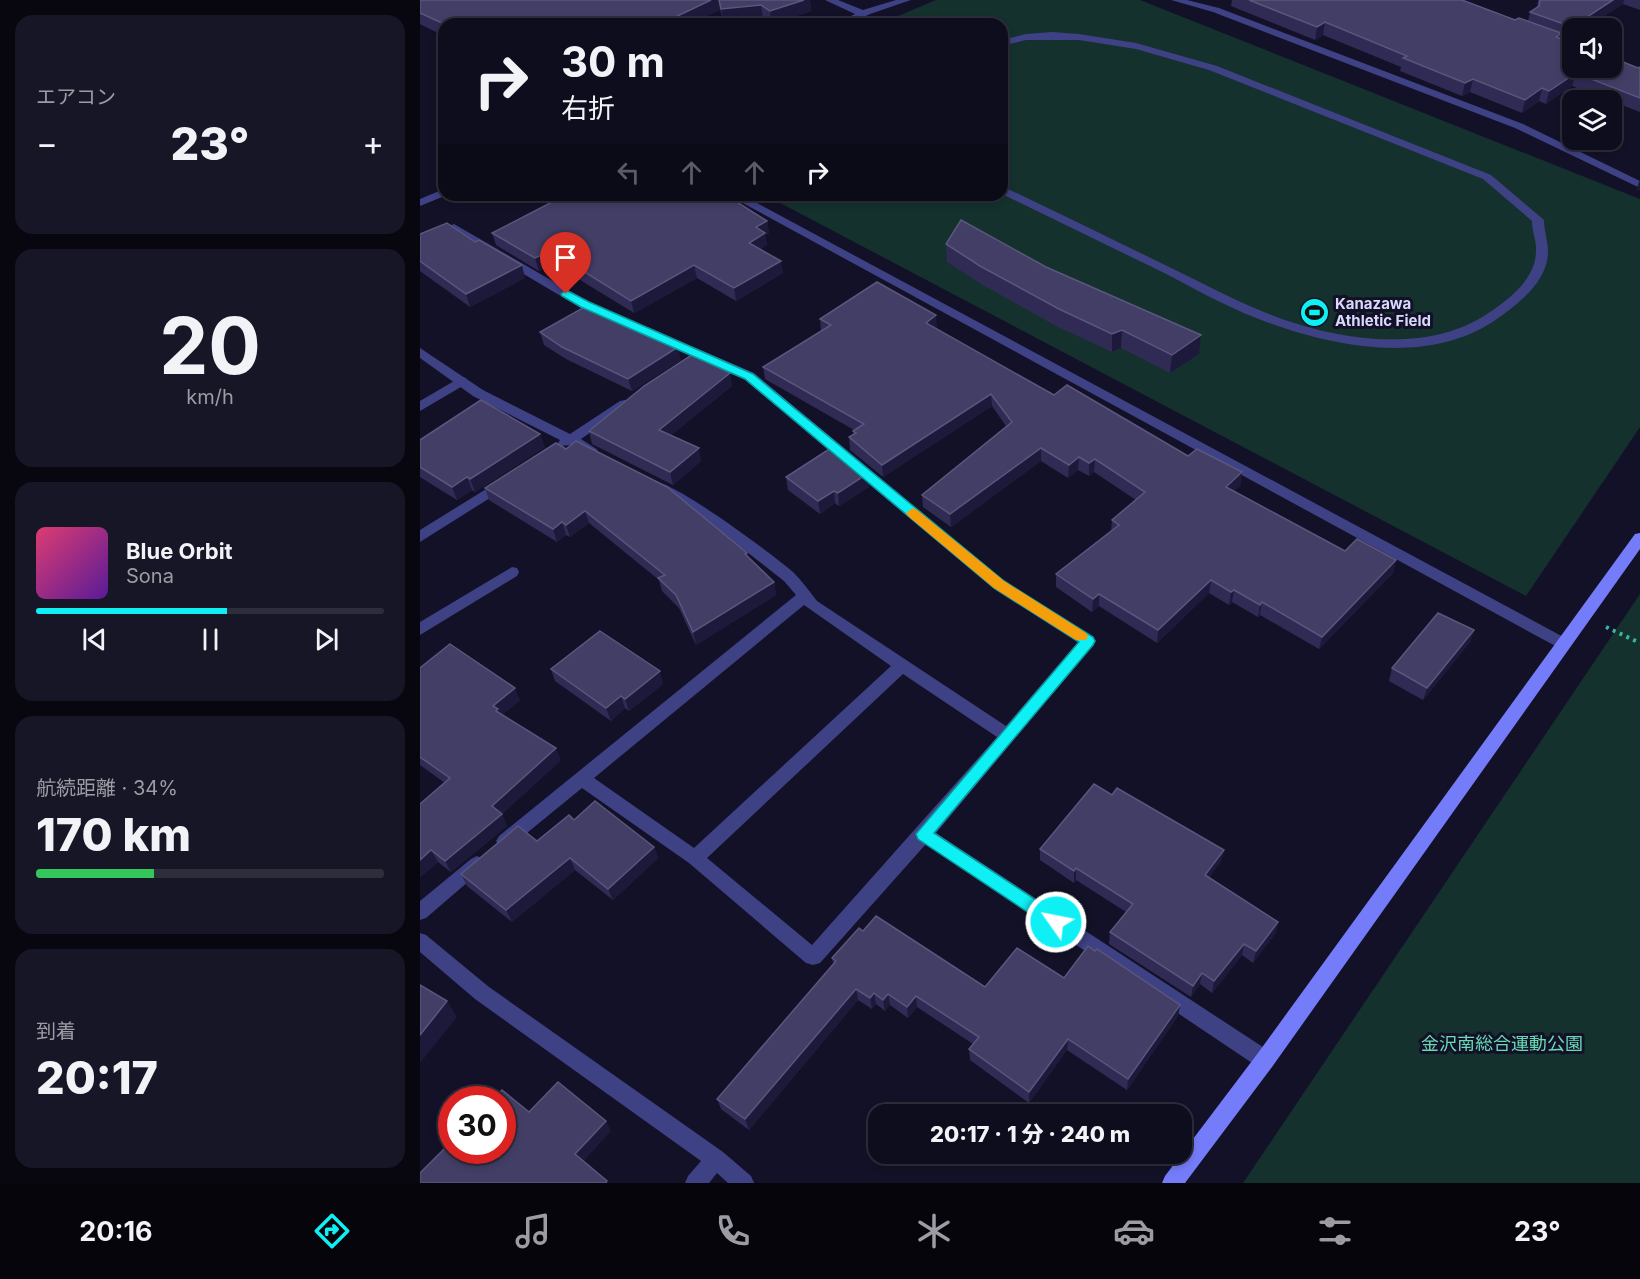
<!DOCTYPE html>
<html lang="ja">
<meta charset="utf-8">
<style>
body{margin:0;font-family:Inter,"Noto Sans JP",sans-serif;background:#171626;color:#f1f3f6;height:100vh;display:flex;flex-direction:column;font-size:22px;white-space:nowrap}
*{box-sizing:border-box;margin:0}
p{font-size:20px;color:#9b9ca4}
.icon{flex:none;width:33px;height:33px;fill:none;stroke:currentColor;stroke-width:2;stroke-linecap:round;stroke-linejoin:round}
.map{position:relative;flex:1;overflow:hidden}
.sheet{display:flex;flex-direction:column;gap:15px;padding:15px;background:#080710;width:420px}
.sheet>*{flex:none}
.hud{position:absolute;left:18px;top:18px;width:570px;height:183px;border-radius:18px;box-shadow:0 3px 9px #0003,0 0 0 2px #2e2d3b;background:#0e0d1d;color:#f1f3f6;overflow:hidden}
.buttons{position:absolute;left:1142px;top:18px;display:grid;gap:12px}
.buttons a{display:grid;place-items:center;width:60px;height:60px;border-radius:12px;background:#0e0d1d;box-shadow:0 3px 9px #0003,0 0 0 2px #2e2d3b;font-size:30px}
.speed{position:absolute;left:18px;top:1086px;display:flex;gap:12px;font-size:30px;font-weight:700;text-align:center}
.speed>*{display:grid;place-content:center;width:78px;height:78px;border-radius:50%;background:#0e0d1d;box-shadow:0 3px 9px #0003,0 0 0 2px #2e2d3b;line-height:1}
.speed .limit{border:9px solid #d22;background:#fff;color:#111}
.pin{position:absolute;display:grid;place-items:center;width:51px;height:51px;color:#fff;margin:-62px -26px;border-radius:50% 50% 50% 0;rotate:-45deg;box-shadow:0 0 6px #0007}
.pin .icon{rotate:45deg}
.me{position:absolute;width:66px;margin:-33px;rotate:303deg;stroke-linejoin:round;filter:drop-shadow(0 0 4px #0008)}
.turn{display:flex;align-items:center;gap:21px;height:126px;padding:0 24px;font-size:27px}
.turn .icon{width:78px;height:78px;stroke-width:2.5}
.turn b{display:block;font-size:42px;line-height:51px}
.lanes{display:flex;align-items:center;height:57px;padding:0 24px;background:#0003;justify-content:center;gap:30px;direction:ltr}
.lanes .off{opacity:.35}
.big{font-size:45px;font-weight:800;line-height:1.1}
.sheet .tile{flex:1;display:flex;flex-direction:column;justify-content:center;gap:9px;min-width:0;padding:0 21px;border-radius:18px;background:#171626}
.sheet .dial{align-items:center;gap:0}
.dial b{font-size:78px;line-height:1}
.song{display:flex;align-items:center;gap:18px}
.cover{width:72px;height:72px;border-radius:9px;background:linear-gradient(135deg,hsl(340 70% 55%),hsl(270 70% 35%))}
.played{height:6px;border-radius:3px;background:linear-gradient(90deg,#0ef0f4 55%,#2e2d3b 55%)}
.keys{display:flex;justify-content:space-around;direction:ltr}
.heat{display:flex;justify-content:space-between;align-items:center;font-size:33px;direction:ltr}
.charge{height:9px;border-radius:4px;background:linear-gradient(90deg,#34c759 34%,#2e2d3b 0)}
.trip{position:absolute;left:448px;top:1104px;width:324px;height:60px;border-radius:18px;background:#0e0d1d;box-shadow:0 3px 9px #0003,0 0 0 2px #2e2d3b;font-weight:800;line-height:60px;text-align:center}
.dock{display:flex;height:96px;justify-content:space-around;align-items:center;background:#06050c;color:#9b9ca4}
.dock .icon{width:42px;height:42px}
.dock .active{color:#0ef0f4}
.dock b{font-size:27px;color:#f1f3f6}
main{display:flex;flex:1;min-height:0}
.map>svg:first-child{display:block}
.green{fill:#14312e}
.lines{fill:none;stroke-linecap:round;stroke-linejoin:round}
.path{stroke:#36b5a3;stroke-width:4;stroke-dasharray:3 4.5;stroke-linecap:butt}
.lane{fill:#3e4184;fill-rule:evenodd}
.street{fill:#3e4184;fill-rule:evenodd}
.secondary{fill:#747cf9;fill-rule:evenodd}
.wall{fill:#302b54}
.shaded-wall{fill:#1d193a}
.building{fill:#423e66;stroke:#5a567e;stroke-width:1.5}
.route{fill:#0ef0f4;stroke:#099c9f;stroke-width:1.5}
.slow{fill:#f59e0b}
.labels{text-anchor:middle;stroke-width:6;stroke-linejoin:round;paint-order:stroke}
.poi-label{font-size:15px;font-weight:bold;fill:#dad9fd;stroke:#131127;text-anchor:start}
.near-park-label{font-size:18px;fill:#67dbb5;stroke:#131127}
</style>
<main>
<section class="sheet">
<div class="tile"><p>エアコン</p>
<div class="heat"><a>−</a><b class="big">23°</b><a>+</a></div>
</div>
<div class="tile dial"><b>20</b><p>km/h</p></div>
<div class="tile">
<div class="song"><i class="cover"></i><div><b>Blue Orbit</b><p>Sona</p></div></div>
<div class="played"></div>
<div class="keys"><svg class="icon" aria-label="previous" viewBox="0 0 24 24"><path d="M18 5L8 12l10 7zM5 5v14"/></svg><svg class="icon" aria-label="pause" viewBox="0 0 24 24"><path d="M8 5v14M16 5v14"/></svg><svg class="icon" aria-label="next" viewBox="0 0 24 24"><path d="M6 5l10 7-10 7zM19 5v14"/></svg></div>
</div>
<div class="tile"><p>航続距離 · 34%</p><b class="big">170 km</b><div class="charge"></div></div>
<div class="tile"><p>到着</p><b class="big">20:17</b></div>
</section>
<div class="map">
<svg width="1220" height="1183" viewBox="0 0 1220 1183">
<rect width="100%" height="100%" fill="#131127"/>
<!-- green -->
<g class="green">
<polygon points="516,0 720,0 1220,199 1220,427 1106,596 345,195 582,195 582,24 459,24"/>
<polygon points="1220,594 1220,1183 823,1183"/>
</g>
<g class="lines">
<!-- path -->
<polyline class="path" points="1186,627 1220,643"/>
<!-- lane -->
<g class="lane">
<path d="M632,32L659,34L716,43L797,66L1071,175L1124,220C1124,231 1128,241 1128,252C1128,282 1096,306 1074,321C1005,367 908,346 836,318C800,304 765,283 730,266C680,242 631,218 582,194V187L586,188C638,213 690,238 741,263C775,279 809,298 844,312C910,339 1004,356 1067,314C1088,300 1115,280 1116,252C1117,242 1112,232 1112,221L1063,179L789,70L716,49L659,40H606L582,46V40L606,34Z"/>
<polygon points="41,377 46,378 48,381 46,384 0,411 0,401"/>
<polygon points="92,567 97,568 99,572 97,576 0,635 0,622"/>
</g>
<!-- street -->
<g class="street">
<polygon points="405,0 418,0 443,10 476,0 491,0 450,14 429,24 416,24 435,14"/>
<polygon points="751,0 767,0 799,8 1103,124 1220,181 1220,188 1095,128 793,12"/>
<polygon points="24,189 24,195 27,195 0,206 0,199"/>
<polygon points="308,195 322,195 1149,640 1152,644 1149,648 1139,648"/>
<path d="M34,224L169,302L334,373L584,581L673,637L676,641L673,645L516,833L852,1053L855,1060L852,1067L845,1069L838,1067L506,844L400,963L393,965L386,963L269,863L162,788L91,846L85,848L79,846L76,841L79,836L376,595L364,581L327,552L233,488L231,485L233,482C249,477 356,557 373,572C382,581 390,592 397,601L586,726L658,642L574,589L324,379L161,308L33,232L0,246V238ZM384,605L471,666L274,848L174,778ZM483,674L577,737L392,945L287,858Z"/>
<polygon points="0,348 63,390 150,434 200,401 205,400 212,404 161,439 178,450 171,455 151,445 140,446 138,443 140,440 53,396 0,358"/>
<polygon points="84,478 91,483 89,486 0,542 0,530"/>
<polygon points="57,856 63,859 66,864 63,869 6,918 0,920 0,901 51,859"/>
<polygon points="0,933 6,935 69,987 303,1152 331,1176 334,1183 308,1183 297,1173 289,1183 265,1183 268,1176 281,1161 55,999 0,952"/>
</g>
<!-- secondary -->
<polygon class="secondary" points="1220,533 1220,549 852,1067 765,1183 742,1183 745,1176 838,1053 1215,534"/>
</g>
<!-- wall -->
<g class="wall">
<polygon points="0,0 390,0 391,11 352,24 343,18 304,22 300,10 24,24 24,36 0,24"/>
<polygon points="812,0 1042,0 1095,20 1108,21 1110,12 1117,8 1118,0 1220,0 1220,10 1203,4 1148,39 1140,36 1140,38 1218,68 1220,67 1220,112 1152,86 1126,104 1119,101 1102,113 1050,92 1042,96 980,71 981,67 903,35 895,40 811,6"/>
<polygon points="122,195 306,195 347,221 349,233 345,235 347,245 340,249 363,273 316,301 277,278 214,313 134,264 119,271 76,245 72,233 131,203"/>
<polygon points="0,234 105,278 50,307 0,271"/>
<polygon points="526,244 626,267 781,335 779,354 750,373 701,348 692,352 638,327 561,284 527,262"/>
<polygon points="400,319 517,327 516,328 634,395 768,456 821,485 814,491 925,551 976,560 973,573 899,649 840,615 838,617 812,602 809,605 789,593 737,643 679,606 672,612 636,587 636,574 691,531 692,520 716,500 674,472 669,476 658,470 648,478 621,461 531,527 503,507 502,495 586,426 572,406 463,477 430,450 429,437 433,434 433,431 434,430 345,379 343,367 401,331"/>
<polygon points="120,332 261,360 212,391 146,359 124,345"/>
<polygon points="312,386 251,435 281,461 253,485 172,444 169,431"/>
<polygon points="0,440 125,447 55,492 52,490 37,500 0,477"/>
<polygon points="136,443 327,553 328,557 354,582 356,595 276,645 259,608 242,591 239,580 169,523 150,537 146,535 137,542 69,500 65,488"/>
<polygon points="447,474 449,487 419,506 415,503 400,514 368,490 366,477"/>
<polygon points="1054,630 1050,642 1003,700 969,681 972,668"/>
<polygon points="0,668 100,700 82,715 141,760 82,814 87,826 31,872 18,862 0,877 0,804 25,783 0,765"/>
<polygon points="131,669 243,684 209,711 205,708 191,721 135,681"/>
<polygon points="692,795 804,850 801,861 789,878 858,922 855,934 833,963 822,955 792,993 780,984 771,997 689,944 690,932 706,912 656,880 654,883 620,860 620,849"/>
<polygon points="154,820 234,847 238,858 193,900 155,870 92,922 47,886 41,874 117,841"/>
<polygon points="443,931 565,987 644,978 760,1005 758,1016 707,1090 647,1050 609,1103 550,1060 549,1049 553,1044 497,1007 488,1018 470,1005 465,1011 456,1004 452,1009 438,1000 329,1130 301,1109 297,1099 413,964 412,958"/>
</g>
<!-- shaded-wall -->
<g class="shaded-wall">
<polygon points="291,0 299,0 300,10 271,24 232,24"/>
<polygon points="384,0 390,0 391,11 351,24 350,11"/>
<polygon points="1193,0 1204,0 1203,4 1165,28 1152,28 1152,37 1148,39 1152,27"/>
<polygon points="341,5 343,18 304,22 301,9"/>
<polygon points="905,22 903,35 895,40 897,27"/>
<polygon points="1156,73 1152,86 1126,104 1129,91"/>
<polygon points="1053,79 1050,92 1042,96 1045,83"/>
<polygon points="1122,88 1119,101 1102,113 1105,100"/>
<polygon points="1220,179 1220,190 1216,191"/>
<polygon points="347,221 349,233 345,235 347,245 331,255 329,243 336,227"/>
<polygon points="131,251 134,264 119,271 115,258"/>
<polygon points="361,261 363,273 316,301 314,288"/>
<polygon points="102,265 105,278 50,307 46,294"/>
<polygon points="274,265 277,278 214,313 211,301"/>
<polygon points="516,315 517,327 507,335 506,323"/>
<polygon points="702,330 701,348 692,352 692,334"/>
<polygon points="781,335 779,354 750,373 752,355"/>
<polygon points="258,347 261,360 212,391 208,379"/>
<polygon points="310,373 312,386 243,442 239,430"/>
<polygon points="571,394 572,406 463,477 462,465"/>
<polygon points="120,434 125,447 55,492 50,479"/>
<polygon points="279,448 281,461 253,485 250,472"/>
<polygon points="621,448 621,461 531,527 530,514"/>
<polygon points="659,457 658,470 648,478 649,465"/>
<polygon points="675,459 674,472 669,476 669,463"/>
<polygon points="822,472 821,485 805,500 806,487"/>
<polygon points="447,474 449,487 419,506 418,493"/>
<polygon points="47,477 52,490 37,500 32,487"/>
<polygon points="414,491 415,503 400,514 398,501"/>
<polygon points="165,511 169,523 150,537 146,525"/>
<polygon points="142,522 146,535 137,542 133,529"/>
<polygon points="976,560 973,573 899,649 902,637"/>
<polygon points="791,580 789,593 737,643 738,630"/>
<polygon points="354,582 356,595 276,645 273,632"/>
<polygon points="814,590 812,602 809,605 811,592"/>
<polygon points="679,594 679,606 672,612 673,599"/>
<polygon points="842,602 840,615 838,617 840,605"/>
<polygon points="1054,630 1050,642 1003,700 1007,688"/>
<polygon points="240,671 243,684 209,711 205,699"/>
<polygon points="95,688 100,700 81,716 73,706"/>
<polygon points="201,696 205,708 191,721 186,708"/>
<polygon points="136,748 141,760 82,814 87,826 31,872 25,861 72,806"/>
<polygon points="234,847 238,858 193,900 188,889"/>
<polygon points="11,850 18,862 0,877 0,860"/>
<polygon points="804,850 801,861 783,887 785,875"/>
<polygon points="150,858 155,870 92,922 86,910"/>
<polygon points="656,868 656,880 654,883 654,871"/>
<polygon points="858,922 855,934 833,963 836,951"/>
<polygon points="824,944 822,955 792,993 794,981"/>
<polygon points="782,973 780,984 771,997 773,986"/>
<polygon points="436,989 438,1000 329,1130 325,1119"/>
<polygon points="454,993 456,1004 452,1009 450,998"/>
<polygon points="468,994 470,1005 465,1011 463,1000"/>
<polygon points="496,996 497,1007 488,1018 487,1007"/>
<polygon points="27,1001 37,1017 0,1063 0,1035"/>
<polygon points="760,1005 758,1016 707,1090 708,1079"/>
<polygon points="648,1039 647,1050 609,1103 609,1092"/>
<polygon points="186,1121 191,1131 161,1164 155,1154"/>
</g>
<!-- building -->
<g class="building">
<polygon points="0,0 291,0 247,21 232,24 24,24 0,13"/>
<polygon points="299,0 384,0 350,11 341,5 301,9"/>
<polygon points="829,0 1042,0 1095,20 1099,18 1141,33 1136,37 1152,43 1152,68 1191,68 1191,57 1218,68 1220,67 1220,98 1156,73 1129,91 1122,88 1105,100 1053,79 1045,83 983,58 987,56 905,22 897,27"/>
<polygon points="1120,0 1193,0 1152,27 1110,12 1119,6"/>
<polygon points="134,195 306,195 347,221 336,227 345,233 329,243 361,261 314,288 274,265 211,301 131,251 115,258 72,233 138,199"/>
<polygon points="541,220 626,267 781,335 752,355 702,330 692,334 639,309 560,266 526,244"/>
<polygon points="27,223 55,242 59,240 102,265 46,294 0,261 0,234"/>
<polygon points="457,282 516,315 506,323 634,395 647,385 768,456 777,449 822,472 806,487 925,551 937,539 976,560 902,637 842,602 840,605 814,590 811,592 791,580 738,630 679,594 673,599 636,574 699,525 692,520 725,492 675,459 669,463 659,457 649,465 621,448 530,514 502,495 592,422 571,394 462,465 429,437 436,433 433,431 444,424 343,367 411,325 400,319"/>
<polygon points="168,305 258,347 208,379 142,347 120,332"/>
<polygon points="273,354 310,373 239,430 279,448 250,472 169,431 224,386"/>
<polygon points="61,400 120,434 50,479 47,477 32,487 0,467 0,440"/>
<polygon points="156,441 247,487 327,553 325,554 354,582 273,632 256,595 238,578 245,575 165,511 146,525 142,522 133,529 65,488 136,443 146,449"/>
<polygon points="414,446 447,474 418,493 414,491 398,501 366,477"/>
<polygon points="1018,613 1054,630 1007,688 972,668"/>
<polygon points="180,631 240,671 205,699 201,696 186,708 131,669"/>
<polygon points="30,644 95,688 73,706 78,709 76,711 136,748 72,806 82,814 25,861 11,850 0,860 0,804 30,778 0,757 0,668"/>
<polygon points="674,784 692,795 697,788 804,850 785,875 858,922 836,951 824,944 794,981 782,973 773,986 690,932 713,904 656,868 654,871 620,849"/>
<polygon points="175,801 234,847 188,889 150,858 86,910 41,874 98,826 117,841 149,815 154,820"/>
<polygon points="456,916 565,987 597,948 644,978 668,946 675,951 677,949 760,1005 708,1079 648,1039 609,1092 549,1049 559,1037 496,996 487,1007 468,994 463,1000 454,993 450,998 436,989 325,1119 297,1099 416,961 412,958 439,928 443,931"/>
<polygon points="0,985 27,1001 0,1035"/>
<polygon points="138,1082 186,1121 155,1154 187,1181 186,1183 0,1183 0,1173 32,1141 32,1150 82,1150 82,1100 73,1100 82,1090 109,1112"/>
</g>
<!-- route -->
<polygon class="route" points="146,290 169,302 333,374 584,581 673,637 675,641 673,645 514,833 642,917 645,922 642,927 636,929 630,927 498,839 496,834 659,642 574,588 325,379 161,307 142,296 141,294"/>
<!-- slow -->
<polygon class="slow" points="493,508 497,510 584,581 666,633 668,636 666,640 656,640 574,588 488,516 486,513"/>
<!-- icons -->
<defs>
<symbol id="stadium-disc" viewBox="-11 -11 22 22"><circle r="9.5" fill="#0ef0f4" stroke="#131127"/><path d="M0-5a6.5 5 0 1 0 0 10a6.5 5 0 1 0 0-10ZM-3.5-1.8h7v3.6h-7Z" fill="#111"/></symbol>
</defs>
<g fill-rule="evenodd">
<use href="#stadium-disc" x="878" y="296" width="33" height="33"/>
</g>
<g class="labels">
<!-- poi labels -->
<g class="poi-label">
<text x="915" y="309">Kanazawa<tspan x="915" dy="17">Athletic Field</tspan></text>
</g>
<!-- near-park labels -->
<g class="near-park-label">
<text x="1082" y="1050">金沢南総合運動公園</text>
</g>
</g>
</svg>
<div class="buttons">
<a><svg class="icon" aria-label="sound" viewBox="0 0 24 24"><path d="M4 9h4l5-4v14l-5-4H4zM17 9q2 3 0 6"/></svg></a>
<a><svg class="icon" aria-label="layers" viewBox="0 0 24 24"><path d="M12 4l9 5-9 5-9-5zM3 14l9 5 9-5"/></svg></a>
</div>
<div class="speed"><div class="limit">30</div></div>
<div class="pin" style="left:146px;top:294px;background:#d93025"><svg class="icon" aria-label="arrive" viewBox="0 0 24 24"><path d="M6 21V4h12l-3 4 3 4H6"/></svg></div>
<svg class="me" style="left:636px;top:922px" viewBox="-20 -20 40 40"><circle r="17" fill="#0ef0f4" stroke="#fff" stroke-width="3"/><path d="M0-11L8 9 0 5-8 9z" fill="#fff"/></svg>
<div class="trip">20:17 · 1 分 · 240 m</div>
<div class="hud">
<div class="turn"><svg class="icon" aria-label="right" viewBox="0 0 24 24"><path d="M7 20v-9h11M14 6l5 5-5 5"/></svg><div><b>30 m</b>右折</div></div>
<div class="lanes"><svg class="icon off" aria-label="left" viewBox="0 0 24 24"><path d="M17 20v-9H6M10 6l-5 5 5 5"/></svg><svg class="icon off" aria-label="ahead" viewBox="0 0 24 24"><path d="M12 20V5M6 11l6-6 6 6"/></svg><svg class="icon off" aria-label="ahead" viewBox="0 0 24 24"><path d="M12 20V5M6 11l6-6 6 6"/></svg><svg class="icon" aria-label="right" viewBox="0 0 24 24"><path d="M7 20v-9h11M14 6l5 5-5 5"/></svg></div>
</div>
</div>
</main>
<nav class="dock">
<b>20:16</b>
<svg class="icon active" aria-label="directions" viewBox="0 0 24 24"><path d="M12 3l9 9-9 9-9-9zM9 14v-3h6M13 9l2 2-2 2"/></svg>
<svg class="icon" aria-label="music" viewBox="0 0 24 24"><path d="M9 18V5l10-2v13"/><circle cx="6" cy="18" r="3"/><circle cx="16" cy="16" r="3"/></svg>
<svg class="icon" aria-label="phone" viewBox="0 0 24 24"><path d="M5 4h4l2 5-3 2q2 4 5 5l2-3 5 2v4C11 20 4 13 5 4z"/></svg>
<svg class="icon" aria-label="climate" viewBox="0 0 24 24"><path d="M12 3v18M4 7l16 10M4 17L20 7"/></svg>
<svg class="icon" aria-label="car" viewBox="0 0 24 24"><path d="M5 17H2v-5l4-1 3-4h7l3 4 3 1v5h-3M9 17h6M6 11h13"/><circle cx="7" cy="17" r="2"/><circle cx="17" cy="17" r="2"/></svg>
<svg class="icon" aria-label="filters" viewBox="0 0 24 24"><path d="M4 7h16M4 17h16"/><circle cx="9" cy="7" r="2"/><circle cx="15" cy="17" r="2"/></svg>
<b>23°</b>
</nav>
